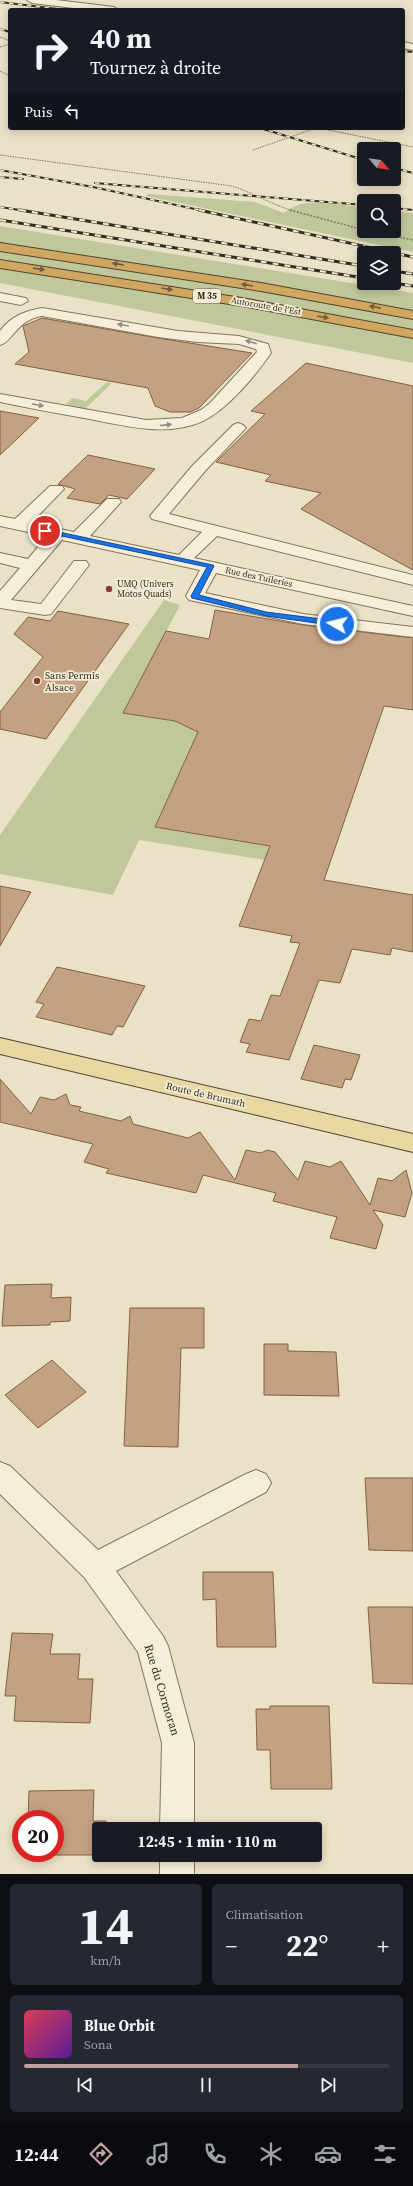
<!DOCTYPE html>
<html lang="fr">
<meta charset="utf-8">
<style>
body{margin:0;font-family:"Source Serif 4",serif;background:#242831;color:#f1f3f6;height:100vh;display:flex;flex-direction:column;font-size:15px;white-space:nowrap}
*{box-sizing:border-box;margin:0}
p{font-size:13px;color:#9ea1a6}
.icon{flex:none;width:22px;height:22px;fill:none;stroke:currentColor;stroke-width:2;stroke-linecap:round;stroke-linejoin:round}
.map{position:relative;height:1874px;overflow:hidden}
.details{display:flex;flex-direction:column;gap:10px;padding:10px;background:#0d0f14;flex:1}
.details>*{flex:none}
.guide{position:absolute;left:8px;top:8px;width:397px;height:122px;border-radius:4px;box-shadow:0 2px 10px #0003;background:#171b24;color:#f1f3f6;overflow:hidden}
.needle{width:26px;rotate:118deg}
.buttons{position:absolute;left:357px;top:142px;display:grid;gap:8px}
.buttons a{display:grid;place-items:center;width:44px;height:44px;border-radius:4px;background:#171b24;box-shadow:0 2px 10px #0003;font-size:20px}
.speed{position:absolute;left:12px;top:1810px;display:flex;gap:8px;font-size:20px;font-weight:700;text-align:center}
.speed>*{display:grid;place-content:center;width:52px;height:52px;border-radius:50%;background:#171b24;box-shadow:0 2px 10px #0003;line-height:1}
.speed .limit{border:6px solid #d22;background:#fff;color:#111}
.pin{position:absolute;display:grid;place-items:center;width:34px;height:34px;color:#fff;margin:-17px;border:2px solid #fff;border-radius:50%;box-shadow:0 1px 4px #0007}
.me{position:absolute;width:44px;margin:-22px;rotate:278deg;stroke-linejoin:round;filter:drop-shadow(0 0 3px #0008)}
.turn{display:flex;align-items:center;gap:14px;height:84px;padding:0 16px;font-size:18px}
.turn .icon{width:52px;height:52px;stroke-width:2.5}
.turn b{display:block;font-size:28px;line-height:34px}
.then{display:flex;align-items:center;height:38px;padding:0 16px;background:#0003;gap:8px;font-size:15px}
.big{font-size:30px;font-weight:700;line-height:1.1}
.details .tile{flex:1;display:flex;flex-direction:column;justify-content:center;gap:6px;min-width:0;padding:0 14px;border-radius:6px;background:#242831}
.details .dial{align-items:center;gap:0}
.dial b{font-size:52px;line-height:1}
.song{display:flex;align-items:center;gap:12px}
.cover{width:48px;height:48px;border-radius:6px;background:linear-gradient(135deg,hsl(350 70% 55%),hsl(270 70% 35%))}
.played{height:4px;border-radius:2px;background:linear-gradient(90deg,#c4a09f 75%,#363941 75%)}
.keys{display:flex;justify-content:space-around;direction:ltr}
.heat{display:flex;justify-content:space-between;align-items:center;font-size:22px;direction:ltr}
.details .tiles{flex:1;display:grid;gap:10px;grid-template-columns:1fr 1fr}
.tile:last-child{grid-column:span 2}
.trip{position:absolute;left:92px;top:1822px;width:230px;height:40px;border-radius:4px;background:#171b24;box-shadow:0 2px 10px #0003;font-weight:700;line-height:40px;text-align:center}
.tabs{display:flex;height:64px;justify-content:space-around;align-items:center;background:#090b0e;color:#9ea1a6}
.tabs .icon{width:28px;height:28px}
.tabs .current{color:#c4a09f}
.tabs b{font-size:18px;color:#f1f3f6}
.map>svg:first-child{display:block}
.green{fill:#bfc79b}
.building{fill:#c4a180;stroke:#806146}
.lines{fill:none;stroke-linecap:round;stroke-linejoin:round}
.minor-casing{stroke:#83755e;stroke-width:2}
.major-casing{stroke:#524331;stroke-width:2}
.highway-casing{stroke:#524331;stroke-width:2}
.path-far1{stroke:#83755e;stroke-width:1;stroke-dasharray:1.5 1;stroke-linecap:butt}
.path{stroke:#83755e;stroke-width:1.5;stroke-dasharray:2 1.5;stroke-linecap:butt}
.minor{fill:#f5efd9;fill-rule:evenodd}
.major{fill:#e9d8a2;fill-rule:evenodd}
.highway{fill:#d0a760;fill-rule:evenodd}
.rail-far1-casing{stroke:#352c20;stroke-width:2}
.rail-casing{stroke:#352c20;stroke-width:3}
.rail-far1{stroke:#f2ecd5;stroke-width:1.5;stroke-dasharray:4.5;stroke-linecap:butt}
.rail{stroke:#f2ecd5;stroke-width:2;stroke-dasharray:6;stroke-linecap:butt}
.oneway{fill:#735d3a}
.oneway2{fill:#958e7c}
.route{fill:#1a73e8;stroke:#114b97}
.poi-dot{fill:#8c3a34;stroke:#f2ecd5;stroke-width:1.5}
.labels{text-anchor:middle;stroke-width:3.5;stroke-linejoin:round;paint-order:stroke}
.shield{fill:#f2ecd5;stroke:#6e6656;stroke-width:1}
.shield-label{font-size:9px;font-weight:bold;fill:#352c20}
.far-street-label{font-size:9px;fill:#352c20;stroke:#f2ecd5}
.far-poi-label{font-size:9px;fill:#352c20;stroke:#f2ecd5;text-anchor:start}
.poi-label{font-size:10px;fill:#352c20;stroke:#f2ecd5;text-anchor:start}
.street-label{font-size:10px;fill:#352c20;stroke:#f2ecd5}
.near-street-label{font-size:12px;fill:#352c20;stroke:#f2ecd5}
</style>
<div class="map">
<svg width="413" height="1874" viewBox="0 0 413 1874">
<rect width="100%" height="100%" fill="#eae2c6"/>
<!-- green -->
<g class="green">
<path d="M149,194L255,202L284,213C304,195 339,205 364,208V231H394V211L413,213V252L146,196Z"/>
<polygon points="0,226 413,293 413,363 0,283"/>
<polygon points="107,382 112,383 85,409 66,404 72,398 86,401"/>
<polygon points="164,600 180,605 124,713 202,725 155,827 315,853 310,867 139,840 113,895 0,874 0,835"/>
</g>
<!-- building -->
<g class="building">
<polygon points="42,318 158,338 252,353 199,408 190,412 170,412 155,406 148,388 15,364 29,352 23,326"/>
<polygon points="306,363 413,386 413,570 301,509 321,493 265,481 271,475 216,462 265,414 251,411"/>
<polygon points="0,411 39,418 0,455"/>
<polygon points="88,455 155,469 127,499 109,495 100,504 67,498 75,489 58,484"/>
<polygon points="215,610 303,625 413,638 413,710 384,706 324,880 413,895 413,952 392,948 390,955 352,949 340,983 319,980 289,1060 246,1052 250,1044 240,1042 249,1019 261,1021 271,995 280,996 300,943 290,942 292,936 239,926 270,846 155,827 198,732 175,721 123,713 166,631 209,639"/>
<polygon points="58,611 129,624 46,739 0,729 0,712 43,657 14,634 28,617 50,621"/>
<polygon points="0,886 31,892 0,946"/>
<polygon points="57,967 145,986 123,1027 117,1026 112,1035 36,1017 44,1004 36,1002"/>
<polygon points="314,1045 360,1055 351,1080 345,1079 342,1088 301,1079"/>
<polygon points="0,1079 31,1114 40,1097 54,1100 66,1094 70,1105 81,1107 79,1111 121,1121 130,1116 133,1124 188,1138 200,1132 235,1180 246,1150 261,1153 267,1150 275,1152 298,1180 305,1161 330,1167 341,1161 370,1205 378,1178 392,1181 406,1170 412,1193 405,1217 373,1210 383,1225 376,1249 330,1238 337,1217 273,1201 276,1193 203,1175 196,1193 106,1173 109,1169 84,1162 93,1144 0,1122"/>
<polygon points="52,1284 51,1298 71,1297 70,1321 50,1322 50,1325 2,1326 5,1285"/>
<polygon points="130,1308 204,1308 204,1348 181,1348 178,1447 124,1446"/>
<polygon points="264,1344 288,1344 288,1351 336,1352 339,1396 264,1395"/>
<polygon points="52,1360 86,1392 38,1428 5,1395"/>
<polygon points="365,1478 413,1478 413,1551 369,1550"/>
<polygon points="203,1572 273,1572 276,1647 217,1647 216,1599 203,1600"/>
<polygon points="368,1607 413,1607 413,1684 373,1683"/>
<polygon points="12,1633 53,1634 50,1654 80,1654 78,1679 93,1679 90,1723 14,1721 16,1696 5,1696"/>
<polygon points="270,1706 329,1706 332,1789 271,1789 270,1750 257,1750 256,1709 270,1709"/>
<polygon points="94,1790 93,1821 106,1821 106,1829 99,1829 99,1855 105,1855 25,1855 25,1853 55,1853 55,1819 28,1819 29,1791"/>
</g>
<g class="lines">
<defs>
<g id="minor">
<polygon points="27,0 56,0 114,7 119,10 90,10 32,3"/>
<polygon points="403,42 413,44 413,50 403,48"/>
<polygon points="0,293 26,298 28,301 21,305 0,301"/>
<path d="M42,308L178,331L239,336L268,344L271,353C255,376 228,409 203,421C165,438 122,425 84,418C56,413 28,408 0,402V394L146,420L182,418L201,410L210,403L257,352L256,349L239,344L197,342L158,337L42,316C16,320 13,342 0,345V331C11,316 25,311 42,308Z"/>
<polygon points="238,423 243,425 246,428 243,431 205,471 169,514 413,575 413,585 217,536 194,558 413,606 413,616 216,573 205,593 303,614 413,627 413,637 303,624 189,600 186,596 200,570 62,540 11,600 41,604 74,561 86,561 89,565 51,614 45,615 0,608 0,591 20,568 0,563 0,553 28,559 47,536 0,526 0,516 15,519 50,486 62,486 64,489 31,523 74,532 107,499 119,499 121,502 90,536 179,555 202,532 152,519 150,516 193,465 233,425"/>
<polygon points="0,1462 10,1466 98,1550 246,1474 256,1470 266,1474 271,1483 266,1492 116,1571 163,1636 168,1646 194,1743 194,1829 160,1829 162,1743 138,1652 84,1577 0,1494"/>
<rect x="160" y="1855" width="34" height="19"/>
</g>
<polygon id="major" points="0,1038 413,1134 413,1152 0,1054"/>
<g id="highway">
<polygon points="0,243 261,283 413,311 413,319 261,291 0,251"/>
<polygon points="0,260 242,298 413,330 413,338 242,306 0,268"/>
</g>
</defs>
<!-- minor casing -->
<use href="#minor" class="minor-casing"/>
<!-- major casing -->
<use href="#major" class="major-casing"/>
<!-- highway casing -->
<use href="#highway" class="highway-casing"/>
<!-- path-far1 -->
<g class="path-far1">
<polyline points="134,9 144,10"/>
<polyline points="0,37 10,41"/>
<polyline points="0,47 10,44"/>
<polyline points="0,71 10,76"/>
<polyline points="318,128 413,147"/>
<polyline points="253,150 316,128"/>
<path d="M0,155L232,186C254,193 272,205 294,211"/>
</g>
<!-- path -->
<g class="path">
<polyline points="290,210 364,230"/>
<polyline points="369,231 413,240"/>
</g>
<!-- minor -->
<use href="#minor" class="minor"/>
<!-- major -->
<use href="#major" class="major"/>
<!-- highway -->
<use href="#highway" class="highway"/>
<defs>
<g id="rail-far1">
<polyline points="0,2 66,10"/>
<polyline points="0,29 10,32"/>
<polyline points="403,51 413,52"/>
<polyline points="260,128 364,160"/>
<polyline points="394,168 413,173"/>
<polyline points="0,170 93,187 204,211"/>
<polyline points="0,177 23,179"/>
<polyline points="95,183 364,205"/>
<polyline points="0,207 26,211"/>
<polyline points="394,208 413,210"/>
</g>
<g id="rail">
<polyline points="20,210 364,266"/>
<polyline points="199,210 413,257"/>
<polyline points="0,220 364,278"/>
<polyline points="394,271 413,274"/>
<polyline points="393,283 413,286"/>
</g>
</defs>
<!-- rail-far1 casing -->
<use href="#rail-far1" class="rail-far1-casing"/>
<!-- rail casing -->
<use href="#rail" class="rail-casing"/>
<!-- rail-far1 -->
<use href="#rail-far1" class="rail-far1"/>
<!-- rail -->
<use href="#rail" class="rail"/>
</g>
<!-- one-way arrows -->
<defs><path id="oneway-solid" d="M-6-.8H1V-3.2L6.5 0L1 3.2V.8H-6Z"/></defs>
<g class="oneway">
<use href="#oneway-solid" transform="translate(118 264) rotate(-171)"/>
<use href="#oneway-solid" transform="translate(39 269) rotate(8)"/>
<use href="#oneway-solid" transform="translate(247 285) rotate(-171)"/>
<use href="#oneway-solid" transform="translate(167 289) rotate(9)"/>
<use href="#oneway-solid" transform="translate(375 307) rotate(-169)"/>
<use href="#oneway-solid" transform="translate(323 317) rotate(10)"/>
</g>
<g class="oneway2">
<use href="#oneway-solid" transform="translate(123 325) rotate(-170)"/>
<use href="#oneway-solid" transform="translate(251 342) rotate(-164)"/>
<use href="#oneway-solid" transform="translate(38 405) rotate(11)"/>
<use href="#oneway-solid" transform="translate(166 425) rotate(-6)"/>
</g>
<!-- route -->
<polygon class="route" points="45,529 213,565 214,566 199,595 266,612 337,621 340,624 337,626 266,616 192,598 191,596 207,567 43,532 43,529"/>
<!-- markers -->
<g class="poi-dot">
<circle cx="109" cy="589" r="4"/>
<circle cx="37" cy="681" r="4"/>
</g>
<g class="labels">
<!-- shield labels -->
<rect class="shield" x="193" y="289" width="28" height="14" rx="3"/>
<g class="shield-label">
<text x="207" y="299">M 35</text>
</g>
<!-- far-street labels -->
<g class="far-street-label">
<text transform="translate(266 306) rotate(10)" y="3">Autoroute de l’Est</text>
<text transform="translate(259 577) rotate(12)" y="3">Rue des Tuileries</text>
</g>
<!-- far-poi labels -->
<g class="far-poi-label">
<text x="117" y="587">UMQ (Univers<tspan x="117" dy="10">Motos Quads)</tspan></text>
</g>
<!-- poi labels -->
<g class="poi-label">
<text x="45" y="679">Sans Permis<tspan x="45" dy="12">Alsace</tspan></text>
</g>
<!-- street labels -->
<g class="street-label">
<text transform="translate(206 1094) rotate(13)" y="4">Route de Brumath</text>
</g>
<!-- near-street labels -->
<g class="near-street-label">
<text transform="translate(162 1690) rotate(73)" y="4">Rue du Cormoran</text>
</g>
</g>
</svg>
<div class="buttons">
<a><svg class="needle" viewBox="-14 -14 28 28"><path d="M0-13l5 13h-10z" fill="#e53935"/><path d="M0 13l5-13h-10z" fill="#9ea1a6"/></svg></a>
<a><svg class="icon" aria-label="search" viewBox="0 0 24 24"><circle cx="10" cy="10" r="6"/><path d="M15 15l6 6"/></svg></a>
<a><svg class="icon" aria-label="layers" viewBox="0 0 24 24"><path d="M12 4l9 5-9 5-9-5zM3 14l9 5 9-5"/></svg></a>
</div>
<div class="speed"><div class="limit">20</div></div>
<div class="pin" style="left:45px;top:531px;background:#d93025"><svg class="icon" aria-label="arrive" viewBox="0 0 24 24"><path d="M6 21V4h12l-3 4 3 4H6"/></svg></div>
<svg class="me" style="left:337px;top:624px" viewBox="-20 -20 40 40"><circle r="17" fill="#1a73e8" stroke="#fff" stroke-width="3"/><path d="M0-11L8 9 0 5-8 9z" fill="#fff"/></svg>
<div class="trip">12:45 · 1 min · 110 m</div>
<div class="guide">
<div class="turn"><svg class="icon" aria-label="right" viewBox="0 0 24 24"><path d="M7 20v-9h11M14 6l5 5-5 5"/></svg><div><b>40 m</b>Tournez à droite</div></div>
<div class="then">Puis<svg class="icon" aria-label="left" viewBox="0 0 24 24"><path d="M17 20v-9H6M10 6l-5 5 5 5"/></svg></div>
</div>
</div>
<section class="details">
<div class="tiles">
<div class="tile dial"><b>14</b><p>km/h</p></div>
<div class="tile"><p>Climatisation</p>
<div class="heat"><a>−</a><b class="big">22°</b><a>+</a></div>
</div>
<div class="tile">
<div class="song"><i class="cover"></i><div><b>Blue Orbit</b><p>Sona</p></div></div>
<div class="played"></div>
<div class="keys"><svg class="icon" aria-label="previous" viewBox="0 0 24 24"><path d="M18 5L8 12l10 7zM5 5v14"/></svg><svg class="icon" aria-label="pause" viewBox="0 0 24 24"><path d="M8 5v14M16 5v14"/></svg><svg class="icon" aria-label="next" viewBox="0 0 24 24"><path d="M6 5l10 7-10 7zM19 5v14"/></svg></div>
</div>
</div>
</section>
<nav class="tabs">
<b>12:44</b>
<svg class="icon current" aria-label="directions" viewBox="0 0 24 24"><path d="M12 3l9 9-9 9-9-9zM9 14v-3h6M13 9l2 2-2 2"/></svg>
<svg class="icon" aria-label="music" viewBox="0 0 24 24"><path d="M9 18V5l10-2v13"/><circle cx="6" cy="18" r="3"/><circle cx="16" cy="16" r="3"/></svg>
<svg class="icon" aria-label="phone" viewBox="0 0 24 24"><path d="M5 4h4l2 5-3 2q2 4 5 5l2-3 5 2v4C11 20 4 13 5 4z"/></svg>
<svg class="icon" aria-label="climate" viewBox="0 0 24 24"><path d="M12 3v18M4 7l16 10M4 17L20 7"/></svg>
<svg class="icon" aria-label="car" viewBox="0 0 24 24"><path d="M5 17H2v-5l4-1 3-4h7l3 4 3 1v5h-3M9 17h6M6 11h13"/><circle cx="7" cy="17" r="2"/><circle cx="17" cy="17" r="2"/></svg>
<svg class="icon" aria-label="filters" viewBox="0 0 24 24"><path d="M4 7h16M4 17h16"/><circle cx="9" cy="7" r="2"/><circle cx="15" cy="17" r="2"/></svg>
</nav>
